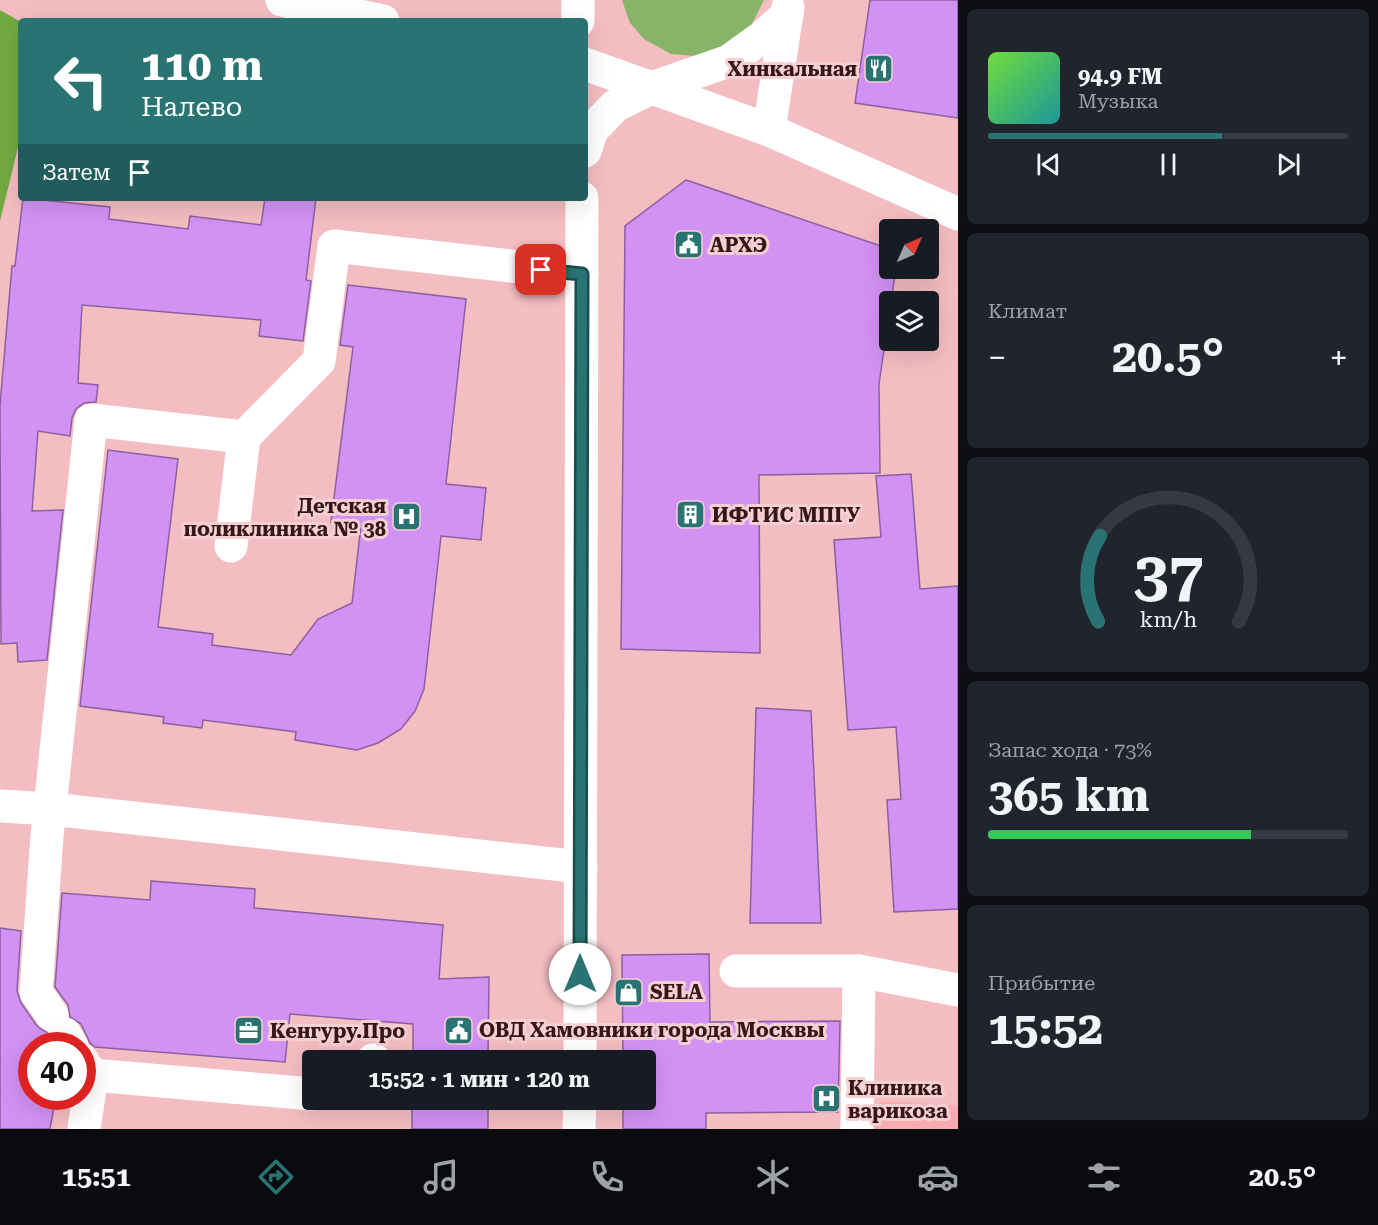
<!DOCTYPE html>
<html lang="ru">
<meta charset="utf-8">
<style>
body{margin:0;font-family:"Roboto Serif",serif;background:#20242c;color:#f1f3f6;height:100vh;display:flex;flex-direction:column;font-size:22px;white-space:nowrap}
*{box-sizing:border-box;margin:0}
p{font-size:20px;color:#9ea1a6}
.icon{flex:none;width:33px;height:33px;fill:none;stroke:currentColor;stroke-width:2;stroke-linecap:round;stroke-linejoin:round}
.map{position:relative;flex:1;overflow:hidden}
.sheet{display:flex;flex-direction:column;gap:9px;padding:9px;background:#0d0f14;width:420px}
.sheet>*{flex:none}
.top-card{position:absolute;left:18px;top:18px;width:570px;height:183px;border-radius:6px;box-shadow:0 6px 24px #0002;background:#297472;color:#fff;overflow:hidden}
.needle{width:39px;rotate:45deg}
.buttons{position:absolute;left:879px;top:219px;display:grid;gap:12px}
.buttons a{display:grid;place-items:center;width:60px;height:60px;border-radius:6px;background:#171b24;box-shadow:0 6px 24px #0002;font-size:30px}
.speed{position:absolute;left:18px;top:1032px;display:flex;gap:12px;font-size:30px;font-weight:700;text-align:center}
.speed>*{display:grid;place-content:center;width:78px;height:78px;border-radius:50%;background:#171b24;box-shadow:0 6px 24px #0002;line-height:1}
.speed .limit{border:9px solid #d22;background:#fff;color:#111}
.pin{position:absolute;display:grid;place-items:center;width:51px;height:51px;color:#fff;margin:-26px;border-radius:12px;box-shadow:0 3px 9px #0006}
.me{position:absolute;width:66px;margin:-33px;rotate:0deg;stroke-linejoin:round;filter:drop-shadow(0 0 4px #0008)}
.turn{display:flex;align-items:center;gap:21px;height:126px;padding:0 24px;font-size:27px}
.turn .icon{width:78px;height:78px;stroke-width:2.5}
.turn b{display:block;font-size:42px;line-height:51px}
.then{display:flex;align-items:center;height:57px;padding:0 24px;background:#0003;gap:12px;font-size:22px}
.big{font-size:45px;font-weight:700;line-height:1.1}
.sheet .widget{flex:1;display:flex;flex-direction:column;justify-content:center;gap:9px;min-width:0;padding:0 21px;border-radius:9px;background:#20242c}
.sheet .dial{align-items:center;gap:0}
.dial svg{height:156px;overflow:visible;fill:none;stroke:#363941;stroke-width:7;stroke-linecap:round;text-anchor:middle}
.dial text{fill:#f1f3f6;stroke:none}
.song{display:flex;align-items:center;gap:18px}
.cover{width:72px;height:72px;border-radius:9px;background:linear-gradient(135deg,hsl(100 70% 55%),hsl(180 70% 35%))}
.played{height:6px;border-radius:3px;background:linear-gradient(90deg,#297472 65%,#363941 65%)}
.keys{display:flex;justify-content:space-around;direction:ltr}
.heat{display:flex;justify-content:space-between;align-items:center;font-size:33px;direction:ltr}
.charge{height:9px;border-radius:4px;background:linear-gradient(90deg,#34c759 73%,#363941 0)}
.trip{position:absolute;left:302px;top:1050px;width:354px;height:60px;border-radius:6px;background:#171b24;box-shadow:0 6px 24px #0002;font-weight:700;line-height:60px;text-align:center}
.tabs{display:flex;height:96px;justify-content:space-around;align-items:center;background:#090b0e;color:#9ea1a6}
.tabs .icon{width:42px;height:42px}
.tabs .current{color:#297472}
.tabs b{font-size:27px;color:#f1f3f6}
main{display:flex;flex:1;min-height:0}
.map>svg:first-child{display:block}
.built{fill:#f9abb2}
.green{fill:#87b466}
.forest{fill:#72ab41}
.building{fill:#d292f4;stroke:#8a61a0;stroke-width:1.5}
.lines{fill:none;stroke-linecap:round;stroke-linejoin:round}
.minor{stroke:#fff;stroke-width:33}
.route-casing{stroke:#1b4b4a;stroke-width:15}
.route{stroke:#297472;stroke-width:10}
.labels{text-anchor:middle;stroke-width:6;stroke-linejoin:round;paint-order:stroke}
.poi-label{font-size:20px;font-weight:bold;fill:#37161a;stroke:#f5d0d3;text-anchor:start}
</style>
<main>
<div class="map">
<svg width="958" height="1129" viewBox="0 0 958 1129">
<rect width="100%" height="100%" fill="#f4bdc2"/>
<!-- built -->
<polygon class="built" points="883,1101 958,1106 958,1129 870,1129 872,1112 877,1105"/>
<!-- green -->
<polygon class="green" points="622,0 764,0 751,26 709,57 671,54 644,39 630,23"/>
<!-- forest -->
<polygon class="forest" points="0,10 21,22 21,135 0,221"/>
<!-- building -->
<g class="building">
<polygon points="870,0 958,0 958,118 855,103"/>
<polygon points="686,180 890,249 890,268 896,268 879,384 880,473 759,475 760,653 621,649 625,226"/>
<polygon points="23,198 110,207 109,219 188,229 190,216 261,225 265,198 316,198 306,280 311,281 303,341 259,336 261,320 82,305 78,383 98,385 96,402 84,403 76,409 72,418 70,436 38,431 32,511 63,510 47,660 18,662 17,643 1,644 0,405 12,266 15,266"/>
<polygon points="348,285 466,299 446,484 486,488 481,540 441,536 424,689 415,711 401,729 378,743 357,750 295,740 296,732 203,720 202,728 163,723 164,717 80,706 108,450 178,459 158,627 213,634 212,645 291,655 318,619 352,603 361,525 331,522 353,347 340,345"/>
<polygon points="911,474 920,589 958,586 958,909 894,912 887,800 901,799 896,727 848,730 834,540 881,537 876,476"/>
<polygon points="756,708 811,711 821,923 750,923"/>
<polygon points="151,881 255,889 254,908 443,925 439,979 489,977 488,1060 413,1060 413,1024 290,1014 285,1062 95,1047 90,1043 81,1024 70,1017 68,1005 55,987 62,893 150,900"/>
<polygon points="0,928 21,931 17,991 21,1003 37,1026 47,1033 50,1046 32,1046 32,1096 56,1096 50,1129 0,1129"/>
<polygon points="709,954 710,1022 840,1021 838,1112 706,1113 706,1129 623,1129 623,1100 645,1100 645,1060 623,1060 622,955"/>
<rect x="412" y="1100" width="76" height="29"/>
</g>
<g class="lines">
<!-- minor -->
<g class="minor">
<polyline points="282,0 383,21"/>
<polyline points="578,0 578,21"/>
<polyline points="585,64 769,130 958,214"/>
<polyline points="769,130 788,7"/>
<polyline points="585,151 592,130 615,106 651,88 729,61 761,38 787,15"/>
<polyline points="231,546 244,437"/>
<polyline points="0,806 51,809 581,867"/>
<polyline points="736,971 859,971 857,1129"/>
<polyline points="859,971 958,990"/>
<polyline points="52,1015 36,992 47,836 91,420 244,437 319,361 334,246 582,274"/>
<polyline points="65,1034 72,1046"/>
<polyline points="82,1060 92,1075 84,1129"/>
<polyline points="373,1060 374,1060"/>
<polyline points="580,1060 582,198"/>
<polyline points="92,1075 312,1094"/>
<polyline points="579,1129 580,1100"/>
</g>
</g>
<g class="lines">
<defs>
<polyline id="route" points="541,270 582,274 580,974"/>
</defs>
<!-- route casing -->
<use href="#route" class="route-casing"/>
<!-- route -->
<use href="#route" class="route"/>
</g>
<!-- icons -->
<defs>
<symbol id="restaurant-square" viewBox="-11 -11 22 22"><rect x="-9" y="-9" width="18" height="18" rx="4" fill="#297472" stroke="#f5d0d3"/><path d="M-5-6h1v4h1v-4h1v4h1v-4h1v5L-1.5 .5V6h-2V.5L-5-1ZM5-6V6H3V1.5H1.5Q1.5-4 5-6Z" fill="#fff"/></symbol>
<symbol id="civic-square" viewBox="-11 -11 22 22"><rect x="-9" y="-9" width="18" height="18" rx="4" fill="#297472" stroke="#f5d0d3"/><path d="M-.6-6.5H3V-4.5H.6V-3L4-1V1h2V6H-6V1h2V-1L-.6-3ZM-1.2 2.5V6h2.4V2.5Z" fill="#fff"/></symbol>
<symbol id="building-square" viewBox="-11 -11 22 22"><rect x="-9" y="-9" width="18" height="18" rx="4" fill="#297472" stroke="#f5d0d3"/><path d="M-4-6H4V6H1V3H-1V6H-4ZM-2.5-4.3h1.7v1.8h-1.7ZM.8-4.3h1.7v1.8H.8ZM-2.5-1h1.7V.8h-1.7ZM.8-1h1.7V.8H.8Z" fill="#fff"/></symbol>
<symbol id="hospital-square" viewBox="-11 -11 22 22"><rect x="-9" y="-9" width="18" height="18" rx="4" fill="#297472" stroke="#f5d0d3"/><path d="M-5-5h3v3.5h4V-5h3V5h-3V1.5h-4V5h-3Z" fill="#fff"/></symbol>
<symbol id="shop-square" viewBox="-11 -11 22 22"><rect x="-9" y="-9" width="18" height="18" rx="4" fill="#297472" stroke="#f5d0d3"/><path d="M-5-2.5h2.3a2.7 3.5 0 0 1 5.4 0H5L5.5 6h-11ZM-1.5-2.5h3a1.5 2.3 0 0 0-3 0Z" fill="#fff"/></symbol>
<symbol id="office-square" viewBox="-11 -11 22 22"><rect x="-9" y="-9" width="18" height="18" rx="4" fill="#297472" stroke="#f5d0d3"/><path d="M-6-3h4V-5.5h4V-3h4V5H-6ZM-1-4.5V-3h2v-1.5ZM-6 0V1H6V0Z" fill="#fff"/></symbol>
</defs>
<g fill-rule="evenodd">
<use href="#restaurant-square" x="862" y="52" width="33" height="33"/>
<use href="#civic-square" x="672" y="228" width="33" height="33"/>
<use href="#building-square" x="674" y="498" width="33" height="33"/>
<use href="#hospital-square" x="390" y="500" width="33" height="33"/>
<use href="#shop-square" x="612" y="976" width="33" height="33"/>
<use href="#civic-square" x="442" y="1014" width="33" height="33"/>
<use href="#office-square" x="232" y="1014" width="33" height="33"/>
<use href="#hospital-square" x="810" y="1082" width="33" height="33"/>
</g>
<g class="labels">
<!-- poi labels -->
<g class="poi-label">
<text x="857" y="76" text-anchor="end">Хинкальная</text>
<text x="710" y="252">АРХЭ</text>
<text x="386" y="513" text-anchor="end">Детская<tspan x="386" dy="23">поликлиника № 38</tspan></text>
<text x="712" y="522">ИФТИС МПГУ</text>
<text x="650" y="999">SELA</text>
<text x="479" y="1037">ОВД Хамовники города Москвы</text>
<text x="270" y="1038">Кенгуру.Про</text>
<text x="848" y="1095">Клиника<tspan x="848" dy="23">варикоза</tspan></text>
</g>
</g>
</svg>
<div class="buttons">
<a><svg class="needle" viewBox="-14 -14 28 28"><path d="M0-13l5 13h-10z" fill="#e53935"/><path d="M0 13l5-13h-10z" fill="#9ea1a6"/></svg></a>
<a><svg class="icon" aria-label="layers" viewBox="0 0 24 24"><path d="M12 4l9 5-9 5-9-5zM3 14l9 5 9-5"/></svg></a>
</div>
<div class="speed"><div class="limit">40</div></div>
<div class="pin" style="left:541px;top:270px;background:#d93025"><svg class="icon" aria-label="arrive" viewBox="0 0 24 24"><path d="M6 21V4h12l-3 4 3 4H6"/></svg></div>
<svg class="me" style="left:580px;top:974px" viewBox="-20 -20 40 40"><circle r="19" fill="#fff"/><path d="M0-13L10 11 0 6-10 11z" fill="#297472"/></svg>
<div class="trip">15:52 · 1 мин · 120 m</div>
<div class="top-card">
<div class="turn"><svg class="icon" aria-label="left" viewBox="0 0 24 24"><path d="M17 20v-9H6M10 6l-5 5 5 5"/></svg><div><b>110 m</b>Налево</div></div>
<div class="then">Затем<svg class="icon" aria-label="arrive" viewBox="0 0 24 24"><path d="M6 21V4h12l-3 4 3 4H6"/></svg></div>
</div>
</div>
<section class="sheet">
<div class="widget">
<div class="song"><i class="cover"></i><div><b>94.9 FM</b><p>Музыка</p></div></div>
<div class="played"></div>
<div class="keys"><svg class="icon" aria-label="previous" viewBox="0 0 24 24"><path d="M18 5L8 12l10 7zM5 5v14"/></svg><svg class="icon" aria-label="pause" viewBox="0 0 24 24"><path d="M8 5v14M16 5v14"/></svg><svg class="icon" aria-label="next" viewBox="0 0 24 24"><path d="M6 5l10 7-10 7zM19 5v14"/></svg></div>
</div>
<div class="widget"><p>Климат</p>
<div class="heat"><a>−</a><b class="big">20.5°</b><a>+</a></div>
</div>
<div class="widget dial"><svg viewBox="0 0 100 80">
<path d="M14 69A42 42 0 1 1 86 69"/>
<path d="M14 69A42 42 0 0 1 15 25" stroke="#297472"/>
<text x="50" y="56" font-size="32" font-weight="700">37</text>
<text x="50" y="72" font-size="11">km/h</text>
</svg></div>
<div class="widget"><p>Запас хода · 73%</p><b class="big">365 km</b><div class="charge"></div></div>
<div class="widget"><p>Прибытие</p><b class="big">15:52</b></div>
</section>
</main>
<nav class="tabs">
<b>15:51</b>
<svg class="icon current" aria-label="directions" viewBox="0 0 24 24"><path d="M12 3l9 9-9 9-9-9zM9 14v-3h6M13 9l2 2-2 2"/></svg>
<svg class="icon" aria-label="music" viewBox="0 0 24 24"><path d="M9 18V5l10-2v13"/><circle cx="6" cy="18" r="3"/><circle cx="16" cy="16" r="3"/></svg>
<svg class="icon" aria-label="phone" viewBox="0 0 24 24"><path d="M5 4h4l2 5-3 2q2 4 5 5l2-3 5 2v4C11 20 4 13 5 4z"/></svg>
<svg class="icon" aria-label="climate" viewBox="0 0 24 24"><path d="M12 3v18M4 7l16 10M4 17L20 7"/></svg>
<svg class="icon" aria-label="car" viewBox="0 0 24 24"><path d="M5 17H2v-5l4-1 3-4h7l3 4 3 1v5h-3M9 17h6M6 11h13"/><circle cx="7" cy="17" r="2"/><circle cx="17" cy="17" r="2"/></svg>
<svg class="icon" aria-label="filters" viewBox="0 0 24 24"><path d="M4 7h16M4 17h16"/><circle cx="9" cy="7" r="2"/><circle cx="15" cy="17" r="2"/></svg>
<b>20.5°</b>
</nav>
